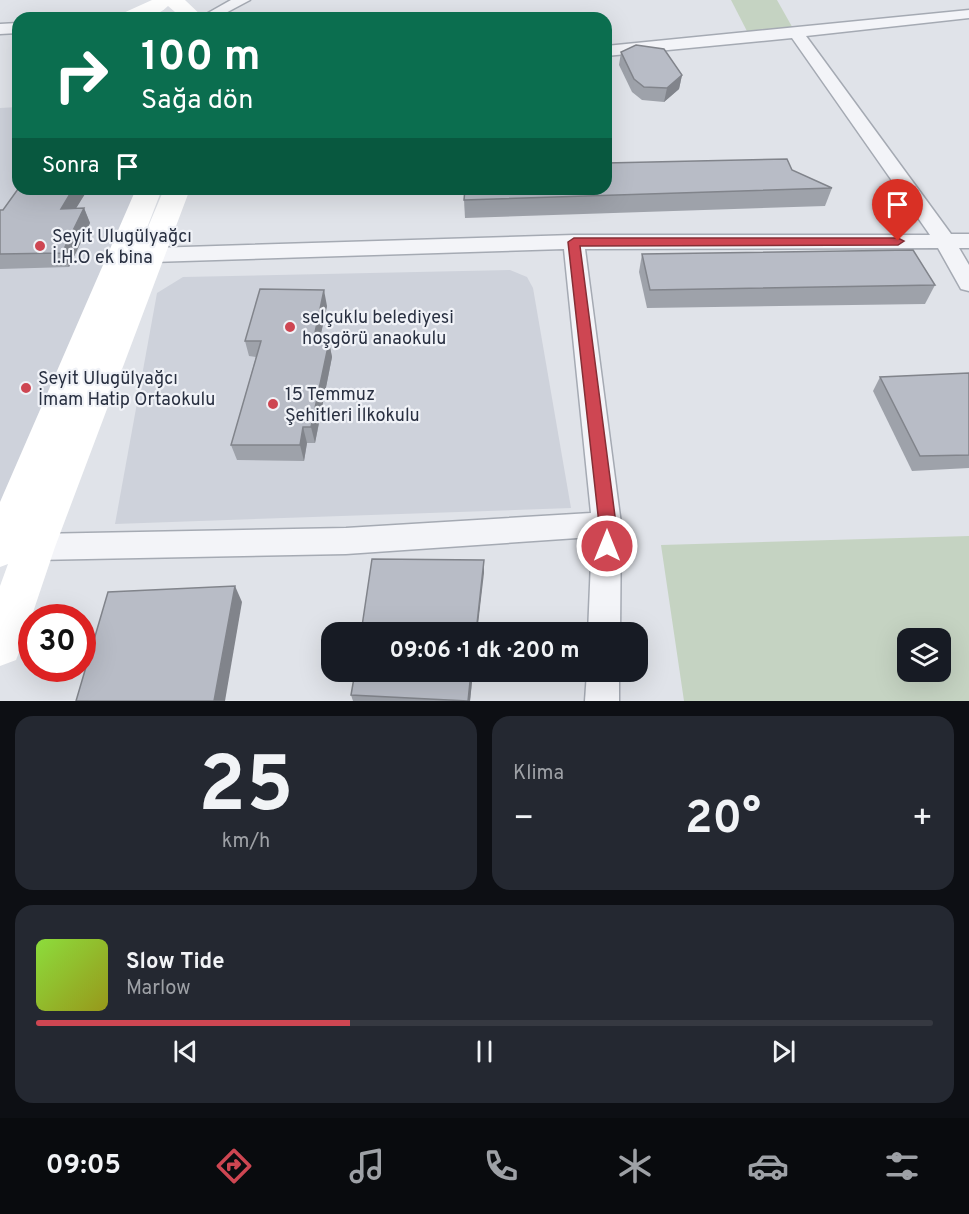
<!DOCTYPE html>
<html lang="tr">
<meta charset="utf-8">
<style>
body{margin:0;font-family:Overpass,sans-serif;background:#242831;color:#f1f3f6;height:100vh;display:flex;flex-direction:column;font-size:22px;white-space:nowrap}
*{box-sizing:border-box;margin:0}
p{font-size:20px;color:#9ea1a6}
.icon{flex:none;width:33px;height:33px;fill:none;stroke:currentColor;stroke-width:2;stroke-linecap:round;stroke-linejoin:round}
.map{position:relative;height:701px;overflow:hidden}
.panel{display:flex;flex-direction:column;gap:15px;padding:15px;background:#0d0f14;flex:1}
.panel>*{flex:none}
.hud{position:absolute;left:12px;top:12px;width:600px;height:183px;border-radius:18px;box-shadow:0 6px 24px #0002;background:#0b6e4f;color:#fff;overflow:hidden}
.fabs{position:absolute;left:897px;top:628px;display:grid;gap:12px}
.fabs a{display:grid;place-items:center;width:54px;height:54px;border-radius:12px;background:#171b24;box-shadow:0 6px 24px #0002;font-size:30px}
.speed{position:absolute;left:18px;top:604px;display:flex;gap:12px;font-size:30px;font-weight:700;text-align:center}
.speed>*{display:grid;place-content:center;width:78px;height:78px;border-radius:50%;background:#171b24;box-shadow:0 6px 24px #0002;line-height:1}
.speed .limit{border:9px solid #d22;background:#fff;color:#111}
.pin{position:absolute;display:grid;place-items:center;width:51px;height:51px;color:#fff;margin:-62px -26px;border-radius:50% 50% 50% 0;rotate:-45deg;box-shadow:0 0 6px #0007}
.pin .icon{rotate:45deg}
.me{position:absolute;width:66px;margin:-33px;rotate:0deg;stroke-linejoin:round;filter:drop-shadow(0 0 4px #0008)}
.turn{display:flex;align-items:center;gap:21px;height:126px;padding:0 30px;font-size:27px}
.turn .icon{width:78px;height:78px;stroke-width:2.5}
.turn b{display:block;font-size:42px;line-height:51px}
.then{display:flex;align-items:center;height:57px;padding:0 30px;background:#0003;gap:12px;font-size:22px}
.big{font-size:45px;font-weight:700;line-height:1.1}
.panel .card{flex:1;display:flex;flex-direction:column;justify-content:center;gap:9px;min-width:0;padding:0 21px;border-radius:18px;background:#242831}
.panel .dial{align-items:center;gap:0}
.dial b{font-size:78px;line-height:1}
.song{display:flex;align-items:center;gap:18px}
.cover{width:72px;height:72px;border-radius:9px;background:linear-gradient(135deg,hsl(90 70% 55%),hsl(60 70% 35%))}
.played{height:6px;border-radius:3px;background:linear-gradient(90deg,#ce4652 35%,#363941 35%)}
.keys{display:flex;justify-content:space-around;direction:ltr}
.heat{display:flex;justify-content:space-between;align-items:center;font-size:33px;direction:ltr}
.panel .tiles{flex:1;display:grid;gap:15px;grid-template-columns:1fr 1fr}
.card:last-child{grid-column:span 2}
.trip{position:absolute;left:321px;top:622px;width:327px;height:60px;border-radius:18px;background:#171b24;box-shadow:0 6px 24px #0002;font-weight:700;line-height:60px;text-align:center}
.menu{display:flex;height:96px;justify-content:space-around;align-items:center;background:#090b0e;color:#9ea1a6}
.menu .icon{width:42px;height:42px}
.menu .on{color:#ce4652}
.menu b{font-size:27px;color:#f1f3f6}
.map>svg:first-child{display:block}
.built{fill:#ced2db}
.green{fill:#c5d3c2;fill-rule:evenodd}
.lines{fill:none;stroke-linecap:round;stroke-linejoin:round}
.street-casing{stroke:#a5aab3;stroke-width:3}
.street{fill:#f3f4f8;fill-rule:evenodd}
.secondary{fill:#fff;fill-rule:evenodd}
.wall{fill:#9ea2aa}
.shaded-wall{fill:#81848b}
.building{fill:#b8bcc6;stroke:#81848b;stroke-width:1.5}
.route{fill:#ce4652;stroke:#862e35;stroke-width:1.5}
.poi-dot{fill:#ce4652;stroke:#f0f2f7;stroke-width:2}
.labels{text-anchor:middle;stroke-width:4.5;stroke-linejoin:round;paint-order:stroke}
.poi-label{font-size:18px;fill:#293041;stroke:#f0f2f7;text-anchor:start}
</style>
<div class="map">
<svg width="969" height="701" viewBox="0 0 969 701">
<rect width="100%" height="100%" fill="#e0e3e9"/>
<!-- built -->
<g class="built">
<polygon points="18,107 18,189 137,189 0,508 0,108"/>
<polygon points="510,270 527,277 533,288 571,508 115,524 157,293 183,277"/>
</g>
<!-- green -->
<g class="green">
<polygon points="731,0 777,0 795,32 750,37"/>
<path d="M969,536V701H684L661,545ZM908,639H940V672H908Z"/>
</g>
<g class="lines">
<defs>
<g id="street">
<polygon points="231,0 250,0 220,16 215,17 208,13"/>
<polygon points="969,10 969,18 806,36 951,234 969,234 969,248 959,248 969,265 969,291 961,289 938,248 585,249 621,524 620,633 588,633 592,537 346,554 35,560 25,556 20,547 25,538 35,534 346,528 591,513 564,249 152,262 144,260 141,255 144,250 152,248 574,235 930,235 792,38 606,56 606,46"/>
<polygon points="18,23 18,33 0,34 0,24"/>
<polygon points="587,672 619,672 619,701 585,701"/>
</g>
</defs>
<!-- street casing -->
<use href="#street" class="street-casing"/>
<!-- street -->
<use href="#street" class="street"/>
<!-- secondary -->
<g class="secondary">
<path d="M152,0H185L204,18H182L168,6C154,20 136,18 118,18L121,14Z"/>
<polygon points="136,189 162,189 140,246 164,189 190,189 55,547 22,645 16,660 0,666 0,586 8,564 0,567 0,502"/>
</g>
</g>
<!-- wall -->
<g class="wall">
<polygon points="621,52 682,75 679,89 664,102 642,100 632,92 619,65"/>
<polygon points="792,170 832,188 825,206 465,218 464,200"/>
<polygon points="18,189 88,189 76,208 84,208 90,223 69,267 0,269 0,210 3,210"/>
<polygon points="642,254 935,285 925,304 647,308 639,272"/>
<polygon points="327,306 319,342 329,342 332,357 315,443 307,443 304,461 237,460 231,445 256,357 249,356 245,341"/>
<polygon points="969,373 969,468 912,471 873,391 880,377"/>
<polygon points="473,672 470,701 353,701 351,695"/>
</g>
<!-- shaded-wall -->
<g class="shaded-wall">
<polygon points="682,75 679,89 664,102 667,88"/>
<polygon points="73,189 88,189 67,223 61,209"/>
<polygon points="84,208 90,223 69,267 62,253"/>
<polygon points="324,290 327,306 316,357 313,342"/>
<polygon points="329,342 332,357 315,443 311,427"/>
<polygon points="303,427 307,443 304,461 300,445"/>
<polygon points="484,560 484,573 477,633 476,633"/>
<polygon points="235,586 242,602 225,701 214,701"/>
<polygon points="471,672 473,672 470,701 468,701"/>
</g>
<!-- building -->
<g class="building">
<polygon points="636,45 664,49 682,75 667,88 644,87 634,79 621,52"/>
<polygon points="787,159 792,170 832,188 464,200 465,189 606,189 606,163"/>
<polygon points="18,189 73,189 61,209 84,208 62,253 0,254 0,210 3,210"/>
<polygon points="913,250 935,285 650,290 642,254"/>
<polygon points="260,289 324,290 313,342 329,342 311,427 303,427 300,445 231,445 261,341 245,341"/>
<polygon points="969,373 969,455 920,456 880,377"/>
<polygon points="372,559 484,560 476,633 361,633"/>
<polygon points="235,586 214,701 76,701 108,592"/>
<polygon points="355,672 471,672 468,701 351,695"/>
</g>
<!-- route -->
<polygon class="route" points="574,238 898,238 904,241 898,245 580,246 616,524 613,551 607,553 601,551 598,546 599,524 568,242"/>
<!-- markers -->
<g class="poi-dot">
<circle cx="40" cy="246" r="6"/>
<circle cx="290" cy="327" r="6"/>
<circle cx="26" cy="388" r="6"/>
<circle cx="273" cy="404" r="6"/>
</g>
<g class="labels">
<!-- poi labels -->
<g class="poi-label">
<text x="52" y="242">Seyit Ulugülyağcı<tspan x="52" dy="21">İ.H.O ek bina</tspan></text>
<text x="302" y="323">selçuklu belediyesi<tspan x="302" dy="21">hoşgörü anaokulu</tspan></text>
<text x="38" y="384">Seyit Ulugülyağcı<tspan x="38" dy="21">İmam Hatip Ortaokulu</tspan></text>
<text x="285" y="400">15 Temmuz<tspan x="285" dy="21">Şehitleri İlkokulu</tspan></text>
</g>
</g>
</svg>
<div class="fabs">
<a><svg class="icon" aria-label="layers" viewBox="0 0 24 24"><path d="M12 4l9 5-9 5-9-5zM3 14l9 5 9-5"/></svg></a>
</div>
<div class="speed"><div class="limit">30</div></div>
<div class="pin" style="left:898px;top:241px;background:#d93025"><svg class="icon" aria-label="arrive" viewBox="0 0 24 24"><path d="M6 21V4h12l-3 4 3 4H6"/></svg></div>
<svg class="me" style="left:607px;top:546px" viewBox="-20 -20 40 40"><circle r="17" fill="#ce4652" stroke="#fff" stroke-width="3"/><path d="M0-11L8 9 0 5-8 9z" fill="#fff"/></svg>
<div class="trip">09:06 · 1 dk · 200 m</div>
<div class="hud">
<div class="turn"><svg class="icon" aria-label="right" viewBox="0 0 24 24"><path d="M7 20v-9h11M14 6l5 5-5 5"/></svg><div><b>100 m</b>Sağa dön</div></div>
<div class="then">Sonra<svg class="icon" aria-label="arrive" viewBox="0 0 24 24"><path d="M6 21V4h12l-3 4 3 4H6"/></svg></div>
</div>
</div>
<section class="panel">
<div class="tiles">
<div class="card dial"><b>25</b><p>km/h</p></div>
<div class="card"><p>Klima</p>
<div class="heat"><a>−</a><b class="big">20°</b><a>+</a></div>
</div>
<div class="card">
<div class="song"><i class="cover"></i><div><b>Slow Tide</b><p>Marlow</p></div></div>
<div class="played"></div>
<div class="keys"><svg class="icon" aria-label="previous" viewBox="0 0 24 24"><path d="M18 5L8 12l10 7zM5 5v14"/></svg><svg class="icon" aria-label="pause" viewBox="0 0 24 24"><path d="M8 5v14M16 5v14"/></svg><svg class="icon" aria-label="next" viewBox="0 0 24 24"><path d="M6 5l10 7-10 7zM19 5v14"/></svg></div>
</div>
</div>
</section>
<nav class="menu">
<b>09:05</b>
<svg class="icon on" aria-label="directions" viewBox="0 0 24 24"><path d="M12 3l9 9-9 9-9-9zM9 14v-3h6M13 9l2 2-2 2"/></svg>
<svg class="icon" aria-label="music" viewBox="0 0 24 24"><path d="M9 18V5l10-2v13"/><circle cx="6" cy="18" r="3"/><circle cx="16" cy="16" r="3"/></svg>
<svg class="icon" aria-label="phone" viewBox="0 0 24 24"><path d="M5 4h4l2 5-3 2q2 4 5 5l2-3 5 2v4C11 20 4 13 5 4z"/></svg>
<svg class="icon" aria-label="climate" viewBox="0 0 24 24"><path d="M12 3v18M4 7l16 10M4 17L20 7"/></svg>
<svg class="icon" aria-label="car" viewBox="0 0 24 24"><path d="M5 17H2v-5l4-1 3-4h7l3 4 3 1v5h-3M9 17h6M6 11h13"/><circle cx="7" cy="17" r="2"/><circle cx="17" cy="17" r="2"/></svg>
<svg class="icon" aria-label="filters" viewBox="0 0 24 24"><path d="M4 7h16M4 17h16"/><circle cx="9" cy="7" r="2"/><circle cx="15" cy="17" r="2"/></svg>
</nav>
